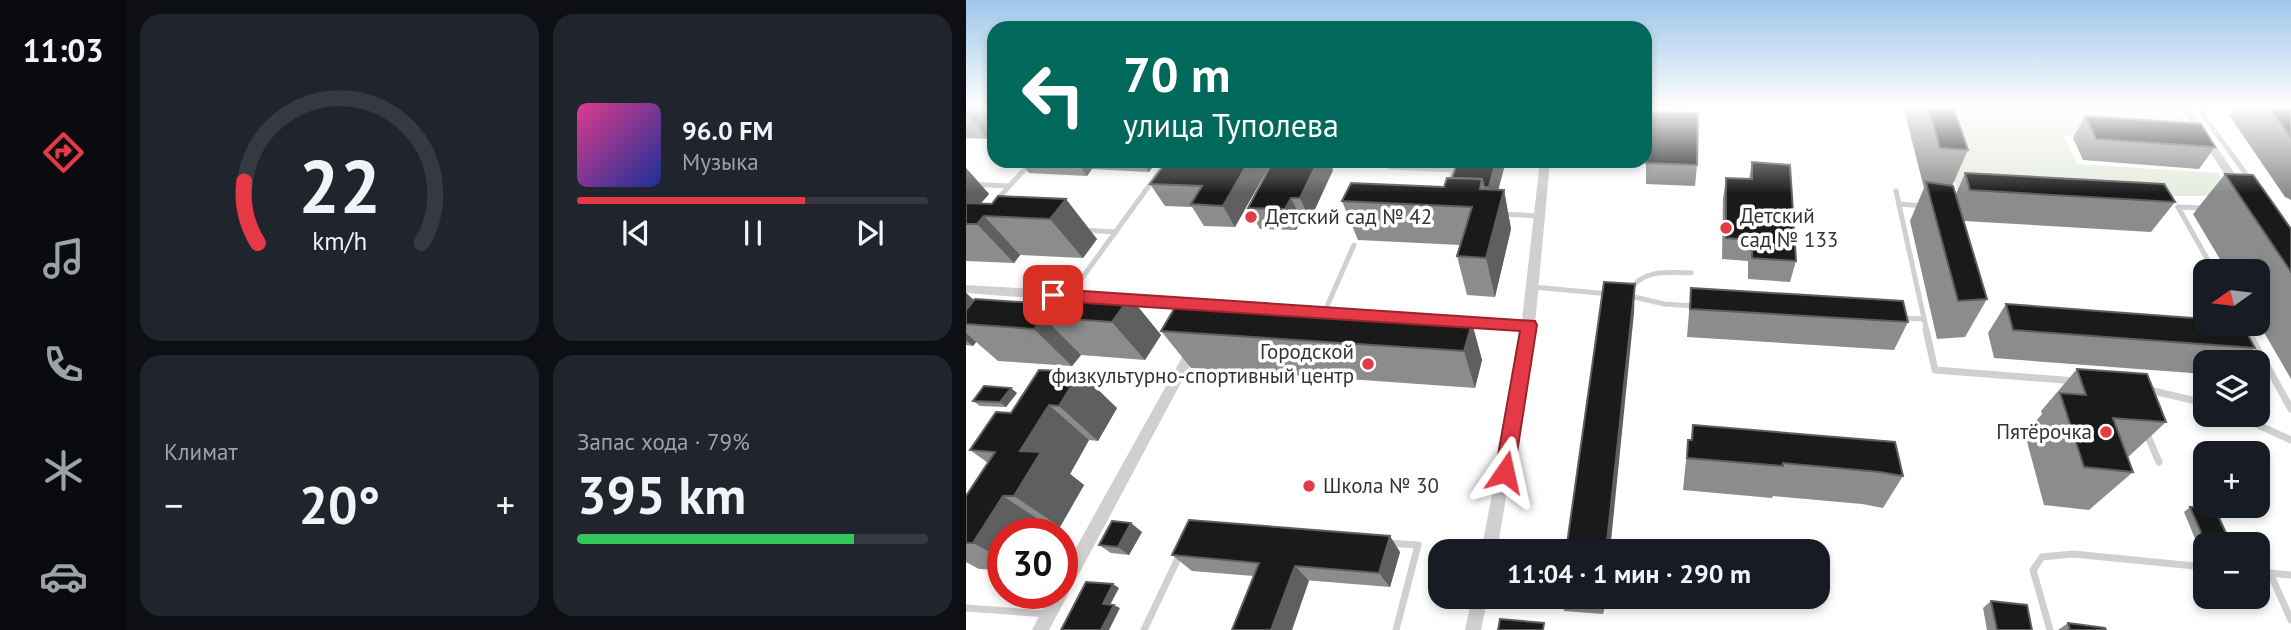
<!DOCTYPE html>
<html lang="ru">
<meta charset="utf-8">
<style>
body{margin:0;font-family:"PT Sans",sans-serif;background:#20242c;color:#f1f3f6;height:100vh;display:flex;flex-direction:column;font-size:26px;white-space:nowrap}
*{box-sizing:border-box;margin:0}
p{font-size:23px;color:#9ea1a6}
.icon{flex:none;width:38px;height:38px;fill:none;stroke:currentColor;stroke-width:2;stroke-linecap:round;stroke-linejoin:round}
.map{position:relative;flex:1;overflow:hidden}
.side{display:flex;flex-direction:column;gap:14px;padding:14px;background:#0d0f14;width:840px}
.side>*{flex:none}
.top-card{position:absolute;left:21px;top:21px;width:665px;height:147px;border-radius:21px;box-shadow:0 4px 10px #0003;background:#00695c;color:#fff;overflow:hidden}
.needle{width:46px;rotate:256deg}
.controls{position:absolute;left:1227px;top:259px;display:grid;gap:14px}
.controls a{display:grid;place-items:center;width:77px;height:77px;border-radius:14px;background:#171b24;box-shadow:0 4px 10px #0003;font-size:35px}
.speed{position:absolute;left:21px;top:518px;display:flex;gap:14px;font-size:35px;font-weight:700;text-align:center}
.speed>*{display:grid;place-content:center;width:91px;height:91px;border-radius:50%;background:#171b24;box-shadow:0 4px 10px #0003;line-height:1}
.speed .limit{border:10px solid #d22;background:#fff;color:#111}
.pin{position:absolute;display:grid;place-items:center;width:60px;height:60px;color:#fff;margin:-30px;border-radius:14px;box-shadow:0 4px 10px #0006}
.me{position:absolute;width:77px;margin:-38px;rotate:11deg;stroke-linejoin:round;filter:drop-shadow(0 0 5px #0008)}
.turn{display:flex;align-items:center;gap:24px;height:147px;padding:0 21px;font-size:32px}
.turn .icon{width:91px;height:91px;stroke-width:2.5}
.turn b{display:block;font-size:49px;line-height:60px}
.big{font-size:52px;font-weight:600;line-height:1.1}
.side .widget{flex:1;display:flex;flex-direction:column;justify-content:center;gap:10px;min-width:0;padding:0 24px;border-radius:21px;background:#20242c}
.side .dial{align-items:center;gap:0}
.dial svg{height:182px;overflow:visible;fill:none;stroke:#363941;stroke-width:7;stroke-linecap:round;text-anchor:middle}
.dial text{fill:#f1f3f6;stroke:none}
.song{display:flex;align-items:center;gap:21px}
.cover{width:84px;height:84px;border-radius:10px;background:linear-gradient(135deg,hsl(330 70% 55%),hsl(230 70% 35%))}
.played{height:7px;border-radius:4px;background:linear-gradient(90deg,#e63946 65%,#363941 65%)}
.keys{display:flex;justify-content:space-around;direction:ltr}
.heat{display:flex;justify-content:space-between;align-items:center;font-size:38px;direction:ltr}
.charge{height:10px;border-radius:5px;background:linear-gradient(90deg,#34c759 79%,#363941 0)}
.side .tiles{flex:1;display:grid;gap:14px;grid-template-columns:repeat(2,1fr)}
.trip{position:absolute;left:462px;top:539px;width:402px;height:70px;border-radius:21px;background:#171b24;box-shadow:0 4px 10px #0003;font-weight:600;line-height:70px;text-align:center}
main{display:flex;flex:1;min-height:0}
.menu{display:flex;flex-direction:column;width:126px;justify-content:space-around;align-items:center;background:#090b0e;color:#9ea1a6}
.menu .icon{width:49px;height:49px}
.menu .selected{color:#e63946}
.menu b{font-size:32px;color:#f1f3f6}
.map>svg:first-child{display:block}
.green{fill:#e6ecdf}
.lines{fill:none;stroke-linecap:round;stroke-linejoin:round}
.service-far1{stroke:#d0d0d0;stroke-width:5}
.service{stroke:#d0d0d0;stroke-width:7}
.minor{fill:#d0d0d0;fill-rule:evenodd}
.wall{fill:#8c8c8c}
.shaded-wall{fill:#5f5f5f}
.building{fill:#1a1a1a;stroke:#5f5f5f;stroke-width:2}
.route{fill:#e63946;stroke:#96252e;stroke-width:2}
.poi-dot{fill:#e63946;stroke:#fff;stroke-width:2.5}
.labels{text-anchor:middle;stroke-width:7;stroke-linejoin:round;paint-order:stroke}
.poi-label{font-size:21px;fill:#333;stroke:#fff;text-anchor:start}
</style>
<main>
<nav class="menu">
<b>11:03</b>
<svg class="icon selected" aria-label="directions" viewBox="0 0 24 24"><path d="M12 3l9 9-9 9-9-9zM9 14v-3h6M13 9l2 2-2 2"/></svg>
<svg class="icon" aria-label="music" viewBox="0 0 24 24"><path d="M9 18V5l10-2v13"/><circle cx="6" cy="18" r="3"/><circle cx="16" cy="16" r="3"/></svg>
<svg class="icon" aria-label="phone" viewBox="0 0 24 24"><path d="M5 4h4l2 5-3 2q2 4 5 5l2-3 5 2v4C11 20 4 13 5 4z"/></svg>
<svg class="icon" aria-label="climate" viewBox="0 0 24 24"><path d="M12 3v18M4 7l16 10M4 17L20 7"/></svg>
<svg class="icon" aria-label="car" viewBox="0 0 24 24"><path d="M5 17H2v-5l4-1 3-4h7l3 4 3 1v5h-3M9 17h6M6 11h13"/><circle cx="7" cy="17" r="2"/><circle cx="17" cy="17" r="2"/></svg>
</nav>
<section class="side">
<div class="tiles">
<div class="widget dial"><svg viewBox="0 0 100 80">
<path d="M14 69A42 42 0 1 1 86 69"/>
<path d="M14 69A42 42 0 0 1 8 42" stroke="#e63946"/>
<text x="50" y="56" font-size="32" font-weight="700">22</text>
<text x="50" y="72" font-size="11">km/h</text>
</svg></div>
<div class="widget">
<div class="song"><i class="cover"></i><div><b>96.0 FM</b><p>Музыка</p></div></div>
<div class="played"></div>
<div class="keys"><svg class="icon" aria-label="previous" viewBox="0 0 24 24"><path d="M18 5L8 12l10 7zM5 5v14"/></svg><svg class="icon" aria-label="pause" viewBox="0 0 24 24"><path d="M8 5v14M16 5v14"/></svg><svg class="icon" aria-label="next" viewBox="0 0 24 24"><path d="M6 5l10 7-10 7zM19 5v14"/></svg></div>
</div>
<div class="widget"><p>Климат</p>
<div class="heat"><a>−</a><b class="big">20°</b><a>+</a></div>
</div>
<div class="widget"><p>Запас хода · 79%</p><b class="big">395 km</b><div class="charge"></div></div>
</div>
</section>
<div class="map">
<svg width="1325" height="630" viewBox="0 0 1325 630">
<rect width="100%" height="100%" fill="#fff"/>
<!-- green -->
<polygon class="green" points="964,106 1210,106 1233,142 1098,136 1111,164 1252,173 1267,196 993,196"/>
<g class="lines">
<!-- service-far1 -->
<g class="service-far1">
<polyline points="1238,106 1235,112 1285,181"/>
<polyline points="424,167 488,170 483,184"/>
<polyline points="0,184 43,186"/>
<polyline points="930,191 961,332"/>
<polyline points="29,202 66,161"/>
<polyline points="933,204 959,206"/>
<polyline points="1212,207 1240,208"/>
<polyline points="1212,207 1248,271"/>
<polyline points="535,214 573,216"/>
<polyline points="117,230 150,232"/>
<polyline points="568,287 643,294"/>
<path d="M663,291C677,269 701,272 725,273"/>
<polyline points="660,295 698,304 729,306"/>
<polyline points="103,296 201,161"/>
<polyline points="358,313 388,245"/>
<polyline points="935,318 958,319"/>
<polyline points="1277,324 1282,332"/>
</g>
<!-- service -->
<g class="service">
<polyline points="960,330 969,370 1110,381"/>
<polyline points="1281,330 1325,409"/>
<polyline points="1183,390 1239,403"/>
<polyline points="1270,415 1325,440"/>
<polyline points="1180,432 1193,462"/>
<polyline points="422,543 452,545 430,630"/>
<polyline points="1292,572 1325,575"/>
<polyline points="1304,573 1325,620"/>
<polyline points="0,608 81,614"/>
<polyline points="178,630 215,552"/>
<polyline points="1084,630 1067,570 1076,557 1107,554 1239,567"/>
</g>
<!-- minor -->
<g class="minor">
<polygon points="1213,106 1223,106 1276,184 1277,186 1276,188 1268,188"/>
<polygon points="574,161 584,161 569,325 531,551 515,551 534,454 555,329 150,304 144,299 150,294 556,320"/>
<polygon points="0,285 104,291 110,296 104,301 0,293"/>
<polygon points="228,342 232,343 234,347 83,630 66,630 85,593 96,593 96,573 224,343"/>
<polygon points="506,597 522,597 515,630 499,630"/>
</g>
</g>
<!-- wall -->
<g class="wall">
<polygon points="0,106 28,106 28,133 22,139 0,138"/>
<polygon points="937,106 987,106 1002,150 986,186 990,194 999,173 1209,202 1185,232 998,221 1021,299 999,337 971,339 944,221 958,188"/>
<polygon points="1270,106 1325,106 1325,200 1319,197 1263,115"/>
<polygon points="1119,116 1249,147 1233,169 1117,160 1107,138"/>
<polygon points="53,161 191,161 183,172 126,169 121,176 63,173"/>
<polygon points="201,161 306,161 269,227 238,226 226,207 199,206 184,184"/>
<polygon points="307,161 363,161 367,170 344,220 335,219 330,230 294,229 282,208"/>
<polygon points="492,161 540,161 532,190 538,190 545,229 529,297 501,295 491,256 494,245 392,240 376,201 478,187 486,178"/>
<polygon points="786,162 830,261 824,282 782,279 782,261 756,259 757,199 760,178 783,179"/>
<polygon points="680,163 731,165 729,186 680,184"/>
<polygon points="0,168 23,194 15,203 26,204 32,196 131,239 117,258 54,255 48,263 0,261"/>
<polygon points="1259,174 1325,229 1325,379 1292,322 1292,271 1261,271 1227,214"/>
<polygon points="725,288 942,322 928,350 721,337"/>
<polygon points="0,293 8,300 83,304 164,297 195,335 179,360 115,355 106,366 32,361 10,342 7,346 0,345"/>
<polygon points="1040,304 1289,348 1273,362 1239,362 1239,374 1028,358 1022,333"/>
<polygon points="506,323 516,360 509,388 225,368 195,331"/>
<polygon points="1111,369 1200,422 1161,458 1167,472 1123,510 1078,505 1059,434 1076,414 1075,411"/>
<polygon points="73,370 151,408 132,441 123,440 104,474 118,485 94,527 84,527 80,534 37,534 37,570 13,569 0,562 0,496 22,463 4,450 45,413"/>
<polygon points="51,393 40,407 14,406 7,401"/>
<polygon points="727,425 937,476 917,508 896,504 807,496 806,498 717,490 722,440 725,440"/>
<polygon points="1224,507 1265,544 1239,544 1239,558 1237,558 1218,512"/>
<polygon points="176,532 163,555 145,553 133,545"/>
<polygon points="434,552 424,587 226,571 206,555"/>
<polygon points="595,597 639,597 637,614 598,611"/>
<polygon points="1025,601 1066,630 1021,630 1017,608"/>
<polygon points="1102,623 1140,630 1092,630"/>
</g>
<!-- shaded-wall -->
<g class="shaded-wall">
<polygon points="0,106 5,106 28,133 22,139 0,113"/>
<polygon points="110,161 120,161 126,169 121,176"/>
<polygon points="176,161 191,161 183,172"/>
<polygon points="283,161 306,161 269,227 257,206"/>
<polygon points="352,161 363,161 367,170 344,220 334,198"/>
<polygon points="530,161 540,161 527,209 523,187"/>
<polygon points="0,168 23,194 7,212 0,204"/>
<polygon points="538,190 545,229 529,297 520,258"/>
<polygon points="325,198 335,219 330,230 319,209"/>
<polygon points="100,199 131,239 117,258 84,219"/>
<polygon points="18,216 54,255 48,263 11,224"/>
<polygon points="669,284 668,313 644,551 640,551"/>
<polygon points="0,293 29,320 0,324"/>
<polygon points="164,297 195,335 179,360 146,322"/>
<polygon points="77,317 115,355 106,366 68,329"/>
<polygon points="506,323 516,360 509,388 498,351"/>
<polygon points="0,333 10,342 7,346 0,340"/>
<polygon points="114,372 151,408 132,441 93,406"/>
<polygon points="45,388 51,393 40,407 34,402"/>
<polygon points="83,405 123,440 104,474 118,485 94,527 48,496 54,451"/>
<polygon points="37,496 84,527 80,534 37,534 37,559 7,543"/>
<polygon points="165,523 176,532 163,555 152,547"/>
<polygon points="424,536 434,552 424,587 413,573"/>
<polygon points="329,566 343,581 326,630 305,630"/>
<polygon points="147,584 153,588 143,607 137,604"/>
<polygon points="636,597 639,597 637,614"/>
<polygon points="148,605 154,608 143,630 135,630"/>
</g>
<!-- building -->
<g class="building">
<polygon points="962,106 987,106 1002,150 974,148"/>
<polygon points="1302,106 1325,106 1325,137"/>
<polygon points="685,112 732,113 731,165 680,163"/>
<polygon points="1119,116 1235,124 1249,147 1130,139"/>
<polygon points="201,161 283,161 257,206 225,204 236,186 184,184"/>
<polygon points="307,161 352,161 334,198 325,198 319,209 282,208"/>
<polygon points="492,161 530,161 523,187 518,187 516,179 486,178"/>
<polygon points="786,162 824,165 830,261 786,258 786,240 760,238 760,178 786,179"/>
<polygon points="999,173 1198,184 1209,202 1004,190"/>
<polygon points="1259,174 1287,175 1325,229 1325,272"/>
<polygon points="481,178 516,179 514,189 538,190 520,258 491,256 506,207 376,201 385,183 478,187"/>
<polygon points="960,182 987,186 1021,299 992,301"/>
<polygon points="32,196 100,199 84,219 18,216 11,224 0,224 0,203 26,204"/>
<polygon points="638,282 669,284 640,551 600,551"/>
<polygon points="725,288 937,301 942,322 724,309"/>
<polygon points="92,292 164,297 146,322 77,317 68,329 0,324 0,310 9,299 83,304"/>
<polygon points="211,304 506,323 498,351 195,331"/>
<polygon points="1040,304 1239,319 1239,324 1276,324 1289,348 1047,330"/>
<polygon points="1111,369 1181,374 1200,422 1147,418 1167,472 1118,467 1094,393 1120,395"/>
<polygon points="73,370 114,372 93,406 83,405 54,451 75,452 48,496 37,496 7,543 0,543 0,496 29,452 4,450 30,412 45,413"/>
<polygon points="18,386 45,388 34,402 7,401"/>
<polygon points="727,425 929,442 937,476 914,472 817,463 817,466 721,458 722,440 726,440"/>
<polygon points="1224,507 1249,509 1265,544 1240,544"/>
<polygon points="223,520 424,536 413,573 329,566 305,630 266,630 293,563 206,555"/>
<polygon points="146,521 165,523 152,547 133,545"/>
<polygon points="120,582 147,584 137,604 148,605 135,630 95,630"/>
<polygon points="1025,601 1061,605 1066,630 1031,630"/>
<polygon points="534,619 578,623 577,630 532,630"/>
<polygon points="1102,623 1139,628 1140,630 1104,630"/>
</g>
<!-- sky -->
<linearGradient id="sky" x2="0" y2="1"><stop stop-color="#9ec6ea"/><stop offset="0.55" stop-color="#fff"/><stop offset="1" stop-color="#fff" stop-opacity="0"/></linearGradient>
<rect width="1325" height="194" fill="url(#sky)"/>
<!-- route -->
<polygon class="route" points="87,289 569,321 571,325 548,472 545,478 539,481 532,478 529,472 554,331 87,301 79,295"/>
<!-- markers -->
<g class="poi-dot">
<circle cx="285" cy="217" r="7"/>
<circle cx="760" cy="228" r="7"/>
<circle cx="402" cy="364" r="7"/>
<circle cx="1140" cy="432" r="7"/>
<circle cx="343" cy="486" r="7"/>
</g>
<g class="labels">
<!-- poi labels -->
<g class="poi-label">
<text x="774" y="223">Детский<tspan x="774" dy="24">сад № 133</tspan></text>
<text x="299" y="224">Детский сад № 42</text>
<text x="388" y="359" text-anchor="end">Городской<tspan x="388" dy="24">физкультурно-спортивный центр</tspan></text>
<text x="1126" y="439" text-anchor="end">Пятёрочка</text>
<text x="357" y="493">Школа № 30</text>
</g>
</g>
</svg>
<div class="controls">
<a><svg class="needle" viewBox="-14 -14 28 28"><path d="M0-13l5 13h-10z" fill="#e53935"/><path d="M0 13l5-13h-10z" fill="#9ea1a6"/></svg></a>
<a><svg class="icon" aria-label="layers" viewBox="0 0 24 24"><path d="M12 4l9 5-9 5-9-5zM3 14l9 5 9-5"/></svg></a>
<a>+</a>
<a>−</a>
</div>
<div class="speed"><div class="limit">30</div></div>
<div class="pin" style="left:87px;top:295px;background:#d93025"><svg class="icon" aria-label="arrive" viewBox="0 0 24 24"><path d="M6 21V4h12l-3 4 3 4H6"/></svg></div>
<svg class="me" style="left:539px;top:472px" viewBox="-20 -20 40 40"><path d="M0-17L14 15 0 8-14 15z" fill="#e63946" stroke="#fff" stroke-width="4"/></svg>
<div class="trip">11:04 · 1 мин · 290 m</div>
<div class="top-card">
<div class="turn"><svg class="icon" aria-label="left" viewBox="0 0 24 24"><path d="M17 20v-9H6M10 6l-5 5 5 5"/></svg><div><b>70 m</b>улица Туполева</div></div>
</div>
</div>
</main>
